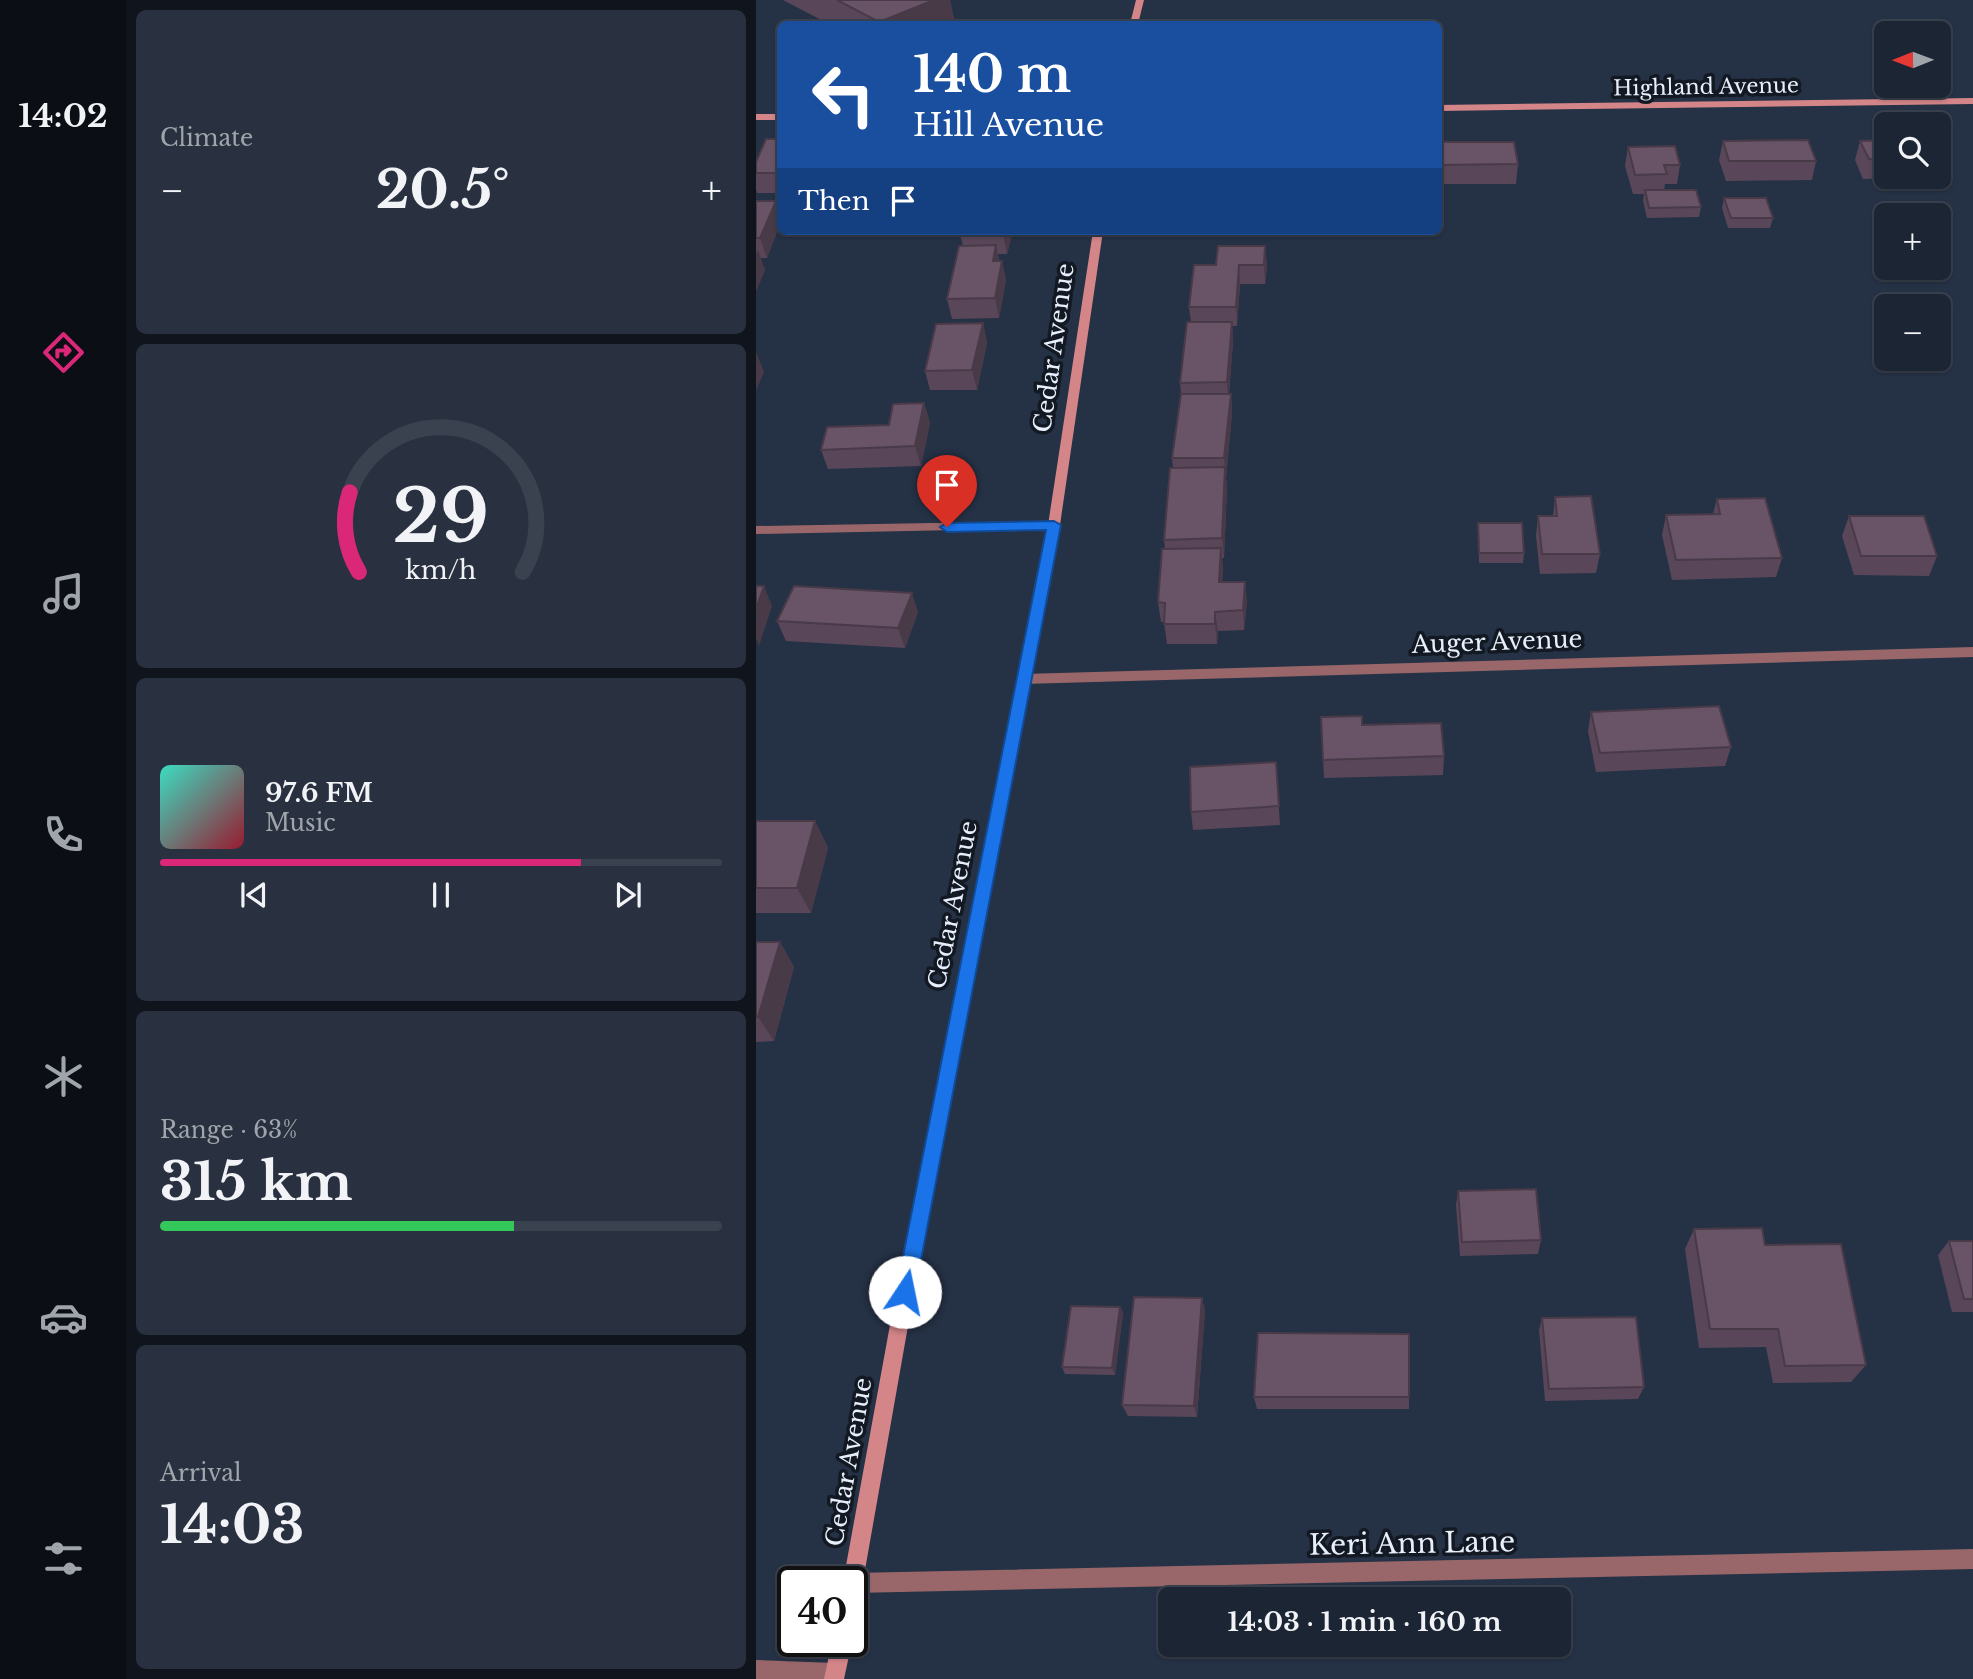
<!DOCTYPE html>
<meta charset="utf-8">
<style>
body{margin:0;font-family:"Libre Baskerville",serif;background:#293140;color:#f1f3f6;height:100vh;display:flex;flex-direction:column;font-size:26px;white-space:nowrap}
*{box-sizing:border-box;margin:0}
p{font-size:23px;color:#a0a5ac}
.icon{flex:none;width:38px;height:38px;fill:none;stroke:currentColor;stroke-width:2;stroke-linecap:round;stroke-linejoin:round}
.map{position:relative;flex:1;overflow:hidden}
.panel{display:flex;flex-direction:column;gap:10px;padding:10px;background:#0f141d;width:630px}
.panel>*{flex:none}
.guide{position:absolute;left:21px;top:21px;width:665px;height:214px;border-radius:10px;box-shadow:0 2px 5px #0004,0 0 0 2px #3a424f;background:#1a4fa0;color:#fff;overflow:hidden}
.needle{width:46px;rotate:269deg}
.controls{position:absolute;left:1118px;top:21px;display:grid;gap:14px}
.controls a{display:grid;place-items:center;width:77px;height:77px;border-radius:10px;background:#1c2534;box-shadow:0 2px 5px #0004,0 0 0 2px #3a424f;font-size:35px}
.speed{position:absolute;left:21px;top:1566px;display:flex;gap:14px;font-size:35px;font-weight:700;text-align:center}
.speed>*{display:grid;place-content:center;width:91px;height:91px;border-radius:50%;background:#1c2534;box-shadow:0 2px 5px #0004,0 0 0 2px #3a424f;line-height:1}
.speed .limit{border:4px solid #111;border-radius:10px;background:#fff;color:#111}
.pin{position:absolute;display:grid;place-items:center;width:60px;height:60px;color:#fff;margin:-72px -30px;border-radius:50% 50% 50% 0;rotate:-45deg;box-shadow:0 0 7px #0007}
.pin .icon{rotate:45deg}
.me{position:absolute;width:77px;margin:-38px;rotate:11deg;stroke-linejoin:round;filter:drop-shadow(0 0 5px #0008)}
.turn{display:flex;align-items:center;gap:24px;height:147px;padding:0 21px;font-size:32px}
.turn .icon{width:91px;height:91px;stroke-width:2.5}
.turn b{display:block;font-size:49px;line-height:60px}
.then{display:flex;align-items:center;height:66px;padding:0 21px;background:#0003;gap:14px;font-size:26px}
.big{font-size:52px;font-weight:800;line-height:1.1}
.panel .tile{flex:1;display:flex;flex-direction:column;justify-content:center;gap:10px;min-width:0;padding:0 24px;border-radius:10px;background:#293140}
.panel .dial{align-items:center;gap:0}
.dial svg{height:182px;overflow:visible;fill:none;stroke:#3a424f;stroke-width:7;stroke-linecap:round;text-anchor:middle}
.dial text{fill:#f1f3f6;stroke:none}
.song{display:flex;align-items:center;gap:21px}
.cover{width:84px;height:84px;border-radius:10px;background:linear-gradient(135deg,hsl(170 70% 55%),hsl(350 70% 35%))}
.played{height:7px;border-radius:4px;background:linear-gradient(90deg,#db2777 75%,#3a424f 75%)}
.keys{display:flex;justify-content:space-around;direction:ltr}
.heat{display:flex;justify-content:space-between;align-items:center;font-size:38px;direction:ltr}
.charge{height:10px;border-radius:5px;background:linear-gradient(90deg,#34c759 63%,#3a424f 0)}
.trip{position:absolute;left:402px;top:1587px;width:413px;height:70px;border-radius:10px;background:#1c2534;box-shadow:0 2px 5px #0004,0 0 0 2px #3a424f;font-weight:800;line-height:70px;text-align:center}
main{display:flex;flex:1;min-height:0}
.menu{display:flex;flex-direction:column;width:126px;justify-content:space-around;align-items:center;background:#0b0f15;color:#a0a5ac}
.menu .icon{width:49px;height:49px}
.menu .on{color:#db2777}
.menu b{font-size:32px;color:#f1f3f6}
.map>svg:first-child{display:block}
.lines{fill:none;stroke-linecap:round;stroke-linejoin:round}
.lane{fill:#996769;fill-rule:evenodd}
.street{fill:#996769;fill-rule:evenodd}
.secondary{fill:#d48588;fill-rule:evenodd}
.wall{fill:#594759}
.shaded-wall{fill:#493a48}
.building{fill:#685367;stroke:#493a48;stroke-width:2}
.route{fill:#1a73e8;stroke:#114b97;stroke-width:2}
.labels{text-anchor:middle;stroke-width:7;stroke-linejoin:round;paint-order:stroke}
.far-street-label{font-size:21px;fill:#e7effd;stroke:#131922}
.street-label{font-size:24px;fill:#e7effd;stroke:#131922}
.near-street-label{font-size:28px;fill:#e7effd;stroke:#131922}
</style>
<main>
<nav class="menu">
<b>14:02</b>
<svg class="icon on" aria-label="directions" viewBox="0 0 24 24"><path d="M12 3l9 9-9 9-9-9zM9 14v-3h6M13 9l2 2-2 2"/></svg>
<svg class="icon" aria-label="music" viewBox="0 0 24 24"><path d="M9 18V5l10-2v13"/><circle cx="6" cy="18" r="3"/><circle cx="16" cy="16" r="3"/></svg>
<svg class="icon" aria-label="phone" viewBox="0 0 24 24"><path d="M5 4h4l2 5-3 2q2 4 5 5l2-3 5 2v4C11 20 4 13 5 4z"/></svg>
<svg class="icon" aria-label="climate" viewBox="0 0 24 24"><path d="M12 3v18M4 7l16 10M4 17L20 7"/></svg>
<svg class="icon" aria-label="car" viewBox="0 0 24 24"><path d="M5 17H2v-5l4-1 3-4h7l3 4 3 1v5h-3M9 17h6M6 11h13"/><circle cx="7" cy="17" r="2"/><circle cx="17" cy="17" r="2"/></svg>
<svg class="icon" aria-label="filters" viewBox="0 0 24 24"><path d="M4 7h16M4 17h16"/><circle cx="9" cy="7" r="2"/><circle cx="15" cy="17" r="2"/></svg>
</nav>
<section class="panel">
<div class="tile"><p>Climate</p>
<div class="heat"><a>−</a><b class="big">20.5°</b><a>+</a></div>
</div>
<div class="tile dial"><svg viewBox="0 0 100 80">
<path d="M14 69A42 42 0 1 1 86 69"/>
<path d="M14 69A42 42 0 0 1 10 34" stroke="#db2777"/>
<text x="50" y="56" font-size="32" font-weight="700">29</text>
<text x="50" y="72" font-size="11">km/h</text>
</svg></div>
<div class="tile">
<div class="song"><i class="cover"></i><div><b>97.6 FM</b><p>Music</p></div></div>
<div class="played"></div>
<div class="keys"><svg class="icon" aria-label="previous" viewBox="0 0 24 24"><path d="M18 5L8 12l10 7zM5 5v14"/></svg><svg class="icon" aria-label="pause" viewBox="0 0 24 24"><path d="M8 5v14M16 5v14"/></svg><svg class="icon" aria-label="next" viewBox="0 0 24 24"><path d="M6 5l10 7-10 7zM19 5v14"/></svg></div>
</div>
<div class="tile"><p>Range · 63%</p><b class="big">315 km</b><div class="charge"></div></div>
<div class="tile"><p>Arrival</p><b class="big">14:03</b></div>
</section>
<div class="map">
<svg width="1217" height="1679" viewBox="0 0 1217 1679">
<rect width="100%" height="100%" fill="#253145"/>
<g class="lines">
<!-- lane -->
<polygon class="lane" points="0,1660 79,1663 86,1666 89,1673 87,1679 0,1679"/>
<!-- street -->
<g class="street">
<polygon points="298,521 302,522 302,528 0,534 0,526"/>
<polygon points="1217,647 1217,657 267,684 261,679 267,674"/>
<polygon points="1217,1549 1217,1569 97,1593 96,1582 88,1582 90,1576 97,1573"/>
</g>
<!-- secondary -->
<g class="secondary">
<polygon points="380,0 388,0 382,24 374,24"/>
<polygon points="1217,98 1217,104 682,111 682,105"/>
<rect x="0" y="114" width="24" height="6"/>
<polygon points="337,231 347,231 304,525 158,1292 106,1587 103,1594 96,1597 96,1582 87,1582 140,1292 292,525"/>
<polygon points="76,1642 96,1642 88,1679 68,1679"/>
</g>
</g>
<!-- wall -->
<g class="wall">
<polygon points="27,0 194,0 199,24 73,24"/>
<polygon points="24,139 24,193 1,193 0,189 0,173"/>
<polygon points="1130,140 1130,177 1178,177 1107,179 1099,160 1104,141"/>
<polygon points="967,141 1060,161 1056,180 970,181 963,160"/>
<polygon points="682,142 762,164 760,184 683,184"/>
<polygon points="872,147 924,165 921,184 909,184 908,190 945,207 943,217 891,218 887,200 888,194 877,194 869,166"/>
<polygon points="968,198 1017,218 1014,228 972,228 966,208"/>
<polygon points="0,201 20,201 24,215 24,224 11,258 4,258 9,270 0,291"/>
<polygon points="257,231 251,254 242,254 243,261 246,261 250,280 243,318 196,319 191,299 207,246 204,234"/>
<polygon points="509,246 511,266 509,284 484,284 481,326 476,326 477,342 473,394 475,394 476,414 470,478 471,487 468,558 466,558 467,568 466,582 491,601 488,630 462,631 461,644 411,644 408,622 405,622 402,602 409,549 408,540 417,468 416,458 425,394 424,383 435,322 433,307 460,265"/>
<polygon points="227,323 231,343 221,390 174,390 169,371"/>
<polygon points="168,403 174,423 165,466 72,469 65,450 133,425"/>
<polygon points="799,497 844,554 840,573 784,574 780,536 782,516 797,516"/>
<polygon points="961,499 1026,558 1020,577 916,580 906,535 910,515 957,514"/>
<polygon points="1093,516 1181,556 1173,576 1098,575 1086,536"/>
<polygon points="722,523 768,553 767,563 723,563"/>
<polygon points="162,612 149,648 30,641 21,621"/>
<polygon points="835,712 975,747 969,766 840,772 832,731"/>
<polygon points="565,717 606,725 688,756 687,775 568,778"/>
<polygon points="520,762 524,825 437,830 435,812"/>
<polygon points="0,821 59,821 72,848 55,913 0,913"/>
<polygon points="0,942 24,942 38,967 18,1041 0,1042"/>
<polygon points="702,1191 785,1240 782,1254 704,1256 700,1205"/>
<polygon points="938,1229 1009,1245 1110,1365 1095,1382 1017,1383 1010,1347 943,1348 929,1249"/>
<polygon points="1193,1241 1217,1241 1217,1312 1196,1312 1182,1255"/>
<polygon points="446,1298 449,1311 441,1417 372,1416 366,1405"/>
<polygon points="364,1307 367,1313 359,1375 309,1374 306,1367"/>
<polygon points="786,1318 888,1387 882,1399 789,1401 783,1330"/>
<polygon points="498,1397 653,1397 653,1409 501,1409"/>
</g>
<!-- shaded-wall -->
<g class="shaded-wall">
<polygon points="178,0 194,0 199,24 124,24 123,22"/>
<polygon points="20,201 24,215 24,224 11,258 4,238"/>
<polygon points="248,231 257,231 251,254 247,234"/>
<polygon points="240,245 244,265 237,261"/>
<polygon points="509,246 511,266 509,284 508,265"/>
<polygon points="2,250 9,270 0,291 0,254"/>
<polygon points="246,261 250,280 243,318 239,298"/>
<polygon points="483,265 484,284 481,326 480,307"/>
<polygon points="476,322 477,342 472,402 471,382"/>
<polygon points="227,323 231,343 221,390 216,370"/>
<polygon points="0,352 8,372 0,391"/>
<polygon points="475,394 476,414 470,478 468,458"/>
<polygon points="168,403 174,423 165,466 159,446"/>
<polygon points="469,467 471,487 468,558 466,538"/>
<polygon points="465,548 467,568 465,602 463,582"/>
<polygon points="489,582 491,601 488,630 487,610"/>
<polygon points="8,586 16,606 3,646 0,638 0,609"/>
<polygon points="156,593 162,612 149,648 142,628"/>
<polygon points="459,612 462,631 461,644 459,624"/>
<polygon points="59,821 72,848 55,913 41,888"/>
<polygon points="24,942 38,967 18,1041 2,1017"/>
<polygon points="446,1298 449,1311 441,1417 438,1406"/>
<polygon points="364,1307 367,1313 359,1375 356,1368"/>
</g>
<!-- building -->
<g class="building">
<polygon points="81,0 178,0 123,22"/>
<polygon points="10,139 24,139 24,173 0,173 0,162"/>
<polygon points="1052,140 1060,161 973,161 967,141"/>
<polygon points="1130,140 1130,159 1113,159 1104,141"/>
<polygon points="682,142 758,142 762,164 684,165"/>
<polygon points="919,146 924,165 908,165 911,174 879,175 872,147"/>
<polygon points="889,190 940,190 945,207 893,208"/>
<polygon points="968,198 1010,198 1017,218 975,218"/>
<polygon points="0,201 20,201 4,238 0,238"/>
<polygon points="205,231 248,231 247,234 204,234"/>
<polygon points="240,245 237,261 246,261 239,298 191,299 203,246"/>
<polygon points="462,246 509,246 508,265 483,265 480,307 433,307 438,265 460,265"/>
<polygon points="431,322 476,322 471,382 424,383"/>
<polygon points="227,323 216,370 169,371 180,324"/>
<polygon points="425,394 475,394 468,458 416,458"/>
<polygon points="168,403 159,446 65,450 71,427 133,425 137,404"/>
<polygon points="469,467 466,538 408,540 414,468"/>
<polygon points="835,496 844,554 786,554 782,516 801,516 799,497"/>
<polygon points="1009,498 1026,558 920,560 910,515 964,514 961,499"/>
<polygon points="1093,516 1168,516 1181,556 1105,556"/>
<polygon points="722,523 766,523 768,553 723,553"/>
<polygon points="465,548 463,582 489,582 487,610 459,612 459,624 408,624 409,603 402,602 406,549"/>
<polygon points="0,586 8,586 0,609"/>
<polygon points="38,586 156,593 142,628 21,621"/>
<polygon points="963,706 975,747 844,753 835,712"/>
<polygon points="606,716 606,725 685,723 688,756 567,760 565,717"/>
<polygon points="520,762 523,806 435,812 434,767"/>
<polygon points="0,821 59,821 41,888 0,888"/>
<polygon points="0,942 24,942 2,1017 0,1017"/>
<polygon points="780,1189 785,1240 706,1242 702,1191"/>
<polygon points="1006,1228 1009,1245 1085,1244 1110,1365 1029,1366 1022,1329 954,1329 938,1229"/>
<polygon points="1193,1241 1217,1241 1217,1299 1208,1299"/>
<polygon points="378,1297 446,1298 438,1406 366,1405"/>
<polygon points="315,1306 364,1307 356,1368 306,1367"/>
<polygon points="880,1317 888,1387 793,1389 786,1318"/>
<polygon points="502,1333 653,1334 653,1397 498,1397"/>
</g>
<!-- route -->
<polygon class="route" points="298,521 305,525 159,1292 156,1299 149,1302 143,1299 140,1292 290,530 191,532 184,527 191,523"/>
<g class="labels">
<!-- far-street labels -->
<g class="far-street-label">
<text transform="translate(950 87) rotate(-1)" y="7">Highland Avenue</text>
</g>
<!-- street labels -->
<g class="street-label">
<text transform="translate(298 348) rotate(-82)" y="8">Cedar Avenue</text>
<text transform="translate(741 642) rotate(-2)" y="8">Auger Avenue</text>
<text transform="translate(197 905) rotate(-79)" y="8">Cedar Avenue</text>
<text transform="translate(93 1462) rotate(-80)" y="8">Cedar Avenue</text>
</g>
<!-- near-street labels -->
<g class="near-street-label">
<text transform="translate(656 1543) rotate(-1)" y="10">Keri Ann Lane</text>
</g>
</g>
</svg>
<div class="controls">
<a><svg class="needle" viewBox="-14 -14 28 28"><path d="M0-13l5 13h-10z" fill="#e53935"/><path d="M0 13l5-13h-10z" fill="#a0a5ac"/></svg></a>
<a><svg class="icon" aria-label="search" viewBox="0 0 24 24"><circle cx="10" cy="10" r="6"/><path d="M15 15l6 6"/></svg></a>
<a>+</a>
<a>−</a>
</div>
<div class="speed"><div class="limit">40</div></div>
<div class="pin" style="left:191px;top:527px;background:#d93025"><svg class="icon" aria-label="arrive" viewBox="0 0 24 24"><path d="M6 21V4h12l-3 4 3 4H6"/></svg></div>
<svg class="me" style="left:149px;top:1292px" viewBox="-20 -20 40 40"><circle r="19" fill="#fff"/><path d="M0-13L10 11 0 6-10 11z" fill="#1a73e8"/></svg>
<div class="trip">14:03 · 1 min · 160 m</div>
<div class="guide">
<div class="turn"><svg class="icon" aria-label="left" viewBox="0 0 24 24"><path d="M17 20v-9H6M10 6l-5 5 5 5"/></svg><div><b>140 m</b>Hill Avenue</div></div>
<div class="then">Then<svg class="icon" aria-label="arrive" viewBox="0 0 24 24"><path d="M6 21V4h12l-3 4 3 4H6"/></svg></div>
</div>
</div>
</main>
